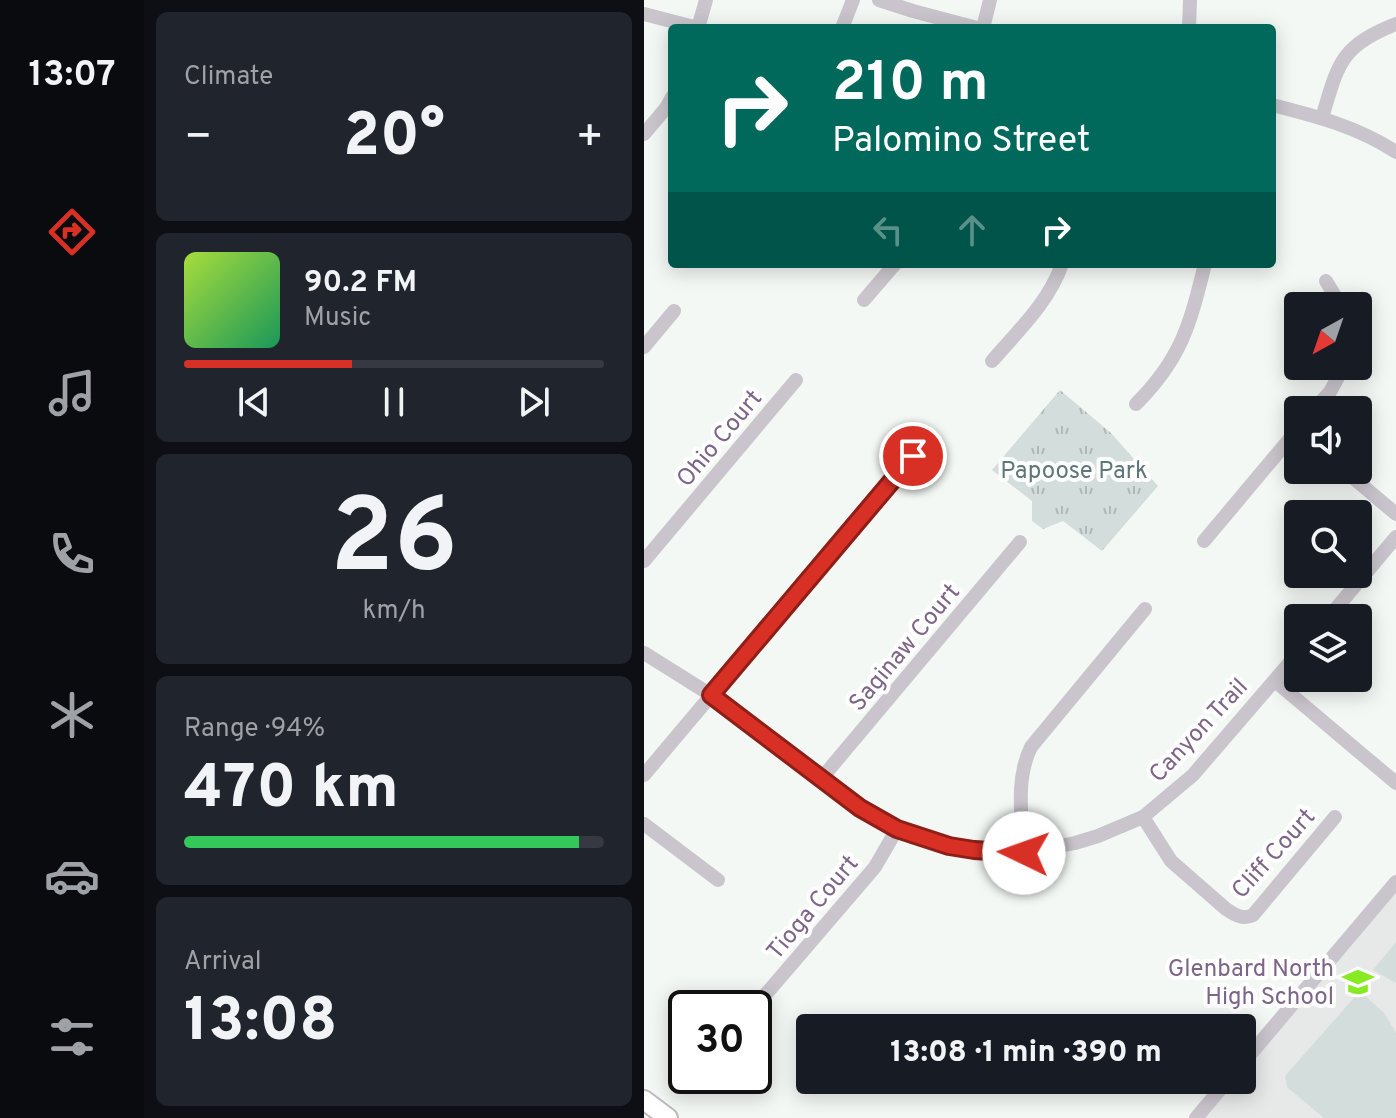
<!DOCTYPE html>
<meta charset="utf-8">
<style>
body{margin:0;font-family:Overpass,sans-serif;background:#20242c;color:#f1f3f6;height:100vh;display:flex;flex-direction:column;font-size:30px;white-space:nowrap}
*{box-sizing:border-box;margin:0}
p{font-size:26px;color:#9ea1a6}
.icon{flex:none;width:44px;height:44px;fill:none;stroke:currentColor;stroke-width:2;stroke-linecap:round;stroke-linejoin:round}
.map{position:relative;flex:1;overflow:hidden}
.side{display:flex;flex-direction:column;gap:12px;padding:12px;background:#0d0f14;width:500px}
.side>*{flex:none}
.banner{position:absolute;left:24px;top:24px;width:608px;height:244px;border-radius:8px;box-shadow:0 4px 20px #0003;background:#00695c;color:#fff;overflow:hidden}
.needle{width:52px;rotate:220deg}
.controls{position:absolute;left:640px;top:292px;display:grid;gap:16px}
.controls a{display:grid;place-items:center;width:88px;height:88px;border-radius:8px;background:#171b24;box-shadow:0 4px 20px #0003;font-size:40px}
.speed{position:absolute;left:24px;top:990px;display:flex;gap:16px;font-size:40px;font-weight:700;text-align:center}
.speed>*{display:grid;place-content:center;width:104px;height:104px;border-radius:50%;background:#171b24;box-shadow:0 4px 20px #0003;line-height:1}
.speed .limit{border:4px solid #111;border-radius:12px;background:#fff;color:#111}
.pin{position:absolute;display:grid;place-items:center;width:68px;height:68px;color:#fff;margin:-34px;border:4px solid #fff;border-radius:50%;box-shadow:0 2px 8px #0007}
.me{position:absolute;width:88px;margin:-44px;rotate:273deg;stroke-linejoin:round;filter:drop-shadow(0 0 6px #0008)}
.turn{display:flex;align-items:center;gap:28px;height:168px;padding:0 32px;font-size:36px}
.turn .icon{width:104px;height:104px;stroke-width:2.5}
.turn b{display:block;font-size:56px;line-height:68px}
.lanes{display:flex;align-items:center;height:76px;padding:0 32px;background:#0003;justify-content:center;gap:40px;direction:ltr}
.lanes .off{opacity:.35}
.big{font-size:60px;font-weight:800;line-height:1.1}
.side .card{flex:1;display:flex;flex-direction:column;justify-content:center;gap:12px;min-width:0;padding:0 28px;border-radius:12px;background:#20242c}
.side .dial{align-items:center;gap:0}
.dial b{font-size:104px;line-height:1}
.song{display:flex;align-items:center;gap:24px}
.cover{width:96px;height:96px;border-radius:12px;background:linear-gradient(135deg,hsl(80 70% 55%),hsl(150 70% 35%))}
.played{height:8px;border-radius:4px;background:linear-gradient(90deg,#d93025 40%,#363941 40%)}
.keys{display:flex;justify-content:space-around;direction:ltr}
.heat{display:flex;justify-content:space-between;align-items:center;font-size:44px;direction:ltr}
.charge{height:12px;border-radius:6px;background:linear-gradient(90deg,#34c759 94%,#363941 0)}
.trip{position:absolute;left:152px;top:1014px;width:460px;height:80px;border-radius:8px;background:#171b24;box-shadow:0 4px 20px #0003;font-weight:800;line-height:80px;text-align:center}
main{display:flex;flex:1;min-height:0}
.tabs{display:flex;flex-direction:column;width:144px;justify-content:space-around;align-items:center;background:#090b0e;color:#9ea1a6}
.tabs .icon{width:56px;height:56px}
.tabs .current{color:#d93025}
.tabs b{font-size:36px;color:#f1f3f6}
.map>svg:first-child{display:block}
.built{fill:#e7e8e8}
.park{fill:url(#park-tufts)}
.pitch{fill:#d3dddc}
.lines{fill:none;stroke-linecap:round;stroke-linejoin:round}
.secondary-casing{stroke:#c0b9c3;stroke-width:22}
.street{stroke:#cac5cc;stroke-width:14}
.secondary{stroke:#fff;stroke-width:18}
.route-casing{stroke:#8d1f18;stroke-width:20}
.route{stroke:#d93025;stroke-width:14}
.labels{text-anchor:middle;stroke-width:8;stroke-linejoin:round;paint-order:stroke}
.street-label{font-size:24px;fill:#7d6587;stroke:#fff}
.park-label{font-size:24px;fill:#607779;stroke:#fff}
.poi-label{font-size:24px;fill:#7d6587;stroke:#fff;text-anchor:end}
</style>
<main>
<nav class="tabs">
<b>13:07</b>
<svg class="icon current" aria-label="directions" viewBox="0 0 24 24"><path d="M12 3l9 9-9 9-9-9zM9 14v-3h6M13 9l2 2-2 2"/></svg>
<svg class="icon" aria-label="music" viewBox="0 0 24 24"><path d="M9 18V5l10-2v13"/><circle cx="6" cy="18" r="3"/><circle cx="16" cy="16" r="3"/></svg>
<svg class="icon" aria-label="phone" viewBox="0 0 24 24"><path d="M5 4h4l2 5-3 2q2 4 5 5l2-3 5 2v4C11 20 4 13 5 4z"/></svg>
<svg class="icon" aria-label="climate" viewBox="0 0 24 24"><path d="M12 3v18M4 7l16 10M4 17L20 7"/></svg>
<svg class="icon" aria-label="car" viewBox="0 0 24 24"><path d="M5 17H2v-5l4-1 3-4h7l3 4 3 1v5h-3M9 17h6M6 11h13"/><circle cx="7" cy="17" r="2"/><circle cx="17" cy="17" r="2"/></svg>
<svg class="icon" aria-label="filters" viewBox="0 0 24 24"><path d="M4 7h16M4 17h16"/><circle cx="9" cy="7" r="2"/><circle cx="15" cy="17" r="2"/></svg>
</nav>
<section class="side">
<div class="card"><p>Climate</p>
<div class="heat"><a>−</a><b class="big">20°</b><a>+</a></div>
</div>
<div class="card">
<div class="song"><i class="cover"></i><div><b>90.2 FM</b><p>Music</p></div></div>
<div class="played"></div>
<div class="keys"><svg class="icon" aria-label="previous" viewBox="0 0 24 24"><path d="M18 5L8 12l10 7zM5 5v14"/></svg><svg class="icon" aria-label="pause" viewBox="0 0 24 24"><path d="M8 5v14M16 5v14"/></svg><svg class="icon" aria-label="next" viewBox="0 0 24 24"><path d="M6 5l10 7-10 7zM19 5v14"/></svg></div>
</div>
<div class="card dial"><b>26</b><p>km/h</p></div>
<div class="card"><p>Range · 94%</p><b class="big">470 km</b><div class="charge"></div></div>
<div class="card"><p>Arrival</p><b class="big">13:08</b></div>
</section>
<div class="map">
<svg width="752" height="1118" viewBox="0 0 752 1118">
<defs>
<pattern id="park-tufts" width="24" height="20" patternUnits="userSpaceOnUse" patternTransform="scale(2)"><rect width="24" height="20" fill="#d3dddc"/><path d="M3 7l-1-3M5 7V3M7 7l1-3M15 17l-1-3M17 17v-4M19 17l1-3" fill="none" stroke="#b0b7b8"/></pattern>
</defs>
<rect width="100%" height="100%" fill="#f4f8f5"/>
<!-- built -->
<polygon class="built" points="752,890 752,1118 560,1118 592,1080 598,1080 598,1073"/>
<!-- park -->
<polygon class="park" points="416,390 467,433 514,486 458,551 419,521 399,529 388,521 388,501 348,470"/>
<!-- pitch -->
<g class="pitch">
<polygon points="752,942 752,983 729,970"/>
<polygon points="716,991 740,1013 752,1033 752,1118 680,1118 643,1087 641,1076"/>
</g>
<g class="lines">
<defs>
<polyline id="secondary" points="0,1100 24,1118"/>
</defs>
<!-- secondary casing -->
<use href="#secondary" class="secondary-casing"/>
<!-- street -->
<g class="street">
<polyline points="235,0 269,11 333,28"/>
<polyline points="0,14 54,28"/>
<polyline points="54,28 62,0"/>
<polyline points="198,28 209,0"/>
<polyline points="339,28 346,0"/>
<polyline points="545,28 546,0"/>
<path d="M628,105C672,116 714,127 752,152"/>
<path d="M678,118C694,64 696,46 752,24"/>
<polyline points="0,134 22,108 28,97"/>
<polyline points="682,281 697,306"/>
<polyline points="220,300 251,264"/>
<polyline points="0,347 30,311"/>
<path d="M348,361C374,331 405,302 418,264"/>
<path d="M492,404C538,358 546,324 561,264"/>
<polyline points="670,410 686,392 700,366"/>
<polyline points="700,470 752,514"/>
<polyline points="560,541 654,429"/>
<polyline points="0,561 152,380"/>
<polyline points="684,618 752,537"/>
<polyline points="0,653 67,695 216,808 253,829 305,846 330,850 380,853 431,843 454,836 499,817 549,775 654,653"/>
<polyline points="631,681 752,783"/>
<polyline points="0,775 269,456"/>
<polyline points="177,779 376,542"/>
<path d="M499,817L527,861L582,909C591,915 599,920 609,915L691,817"/>
<polyline points="0,824 74,880"/>
<path d="M380,853C378,817 371,780 387,747L501,609"/>
<polyline points="110,1008 231,867 253,829"/>
<polyline points="598,1064 752,882"/>
<polyline points="552,1118 584,1080"/>
</g>
<!-- secondary -->
<use href="#secondary" class="secondary"/>
</g>
<g class="lines">
<defs>
<polyline id="route" points="269,456 67,695 216,808 253,829 305,846 330,850 380,853"/>
</defs>
<!-- route casing -->
<use href="#route" class="route-casing"/>
<!-- route -->
<use href="#route" class="route"/>
</g>
<!-- icons -->
<defs>
<symbol id="school-bare" viewBox="-9 -9 18 18"><path d="M0-5L7-2L0 1L-7-2ZM-4 1L0 2.5L4 1V4Q0 6-4 4Z" fill="#87ea22" stroke="#fff" stroke-width="2.5" paint-order="stroke"/></symbol>
</defs>
<g fill-rule="evenodd">
<use href="#school-bare" x="692" y="960" width="44" height="44"/>
</g>
<g class="labels">
<!-- street labels -->
<g class="street-label">
<text transform="translate(75 438) rotate(-50)" y="8">Ohio Court</text>
<text transform="translate(260 647) rotate(-50)" y="8">Saginaw Court</text>
<text transform="translate(554 730) rotate(-47)" y="8">Canyon Trail</text>
<text transform="translate(629 853) rotate(-48)" y="8">Cliff Court</text>
<text transform="translate(168 907) rotate(-50)" y="8">Tioga Court</text>
</g>
<!-- park labels -->
<g class="park-label">
<text x="430" y="478">Papoose Park</text>
</g>
<!-- poi labels -->
<g class="poi-label">
<text x="690" y="976">Glenbard North<tspan x="690" dy="28">High School</tspan></text>
</g>
</g>
</svg>
<div class="controls">
<a><svg class="needle" viewBox="-14 -14 28 28"><path d="M0-13l5 13h-10z" fill="#e53935"/><path d="M0 13l5-13h-10z" fill="#9ea1a6"/></svg></a>
<a><svg class="icon" aria-label="sound" viewBox="0 0 24 24"><path d="M4 9h4l5-4v14l-5-4H4zM17 9q2 3 0 6"/></svg></a>
<a><svg class="icon" aria-label="search" viewBox="0 0 24 24"><circle cx="10" cy="10" r="6"/><path d="M15 15l6 6"/></svg></a>
<a><svg class="icon" aria-label="layers" viewBox="0 0 24 24"><path d="M12 4l9 5-9 5-9-5zM3 14l9 5 9-5"/></svg></a>
</div>
<div class="speed"><div class="limit">30</div></div>
<div class="pin" style="left:269px;top:456px;background:#d93025"><svg class="icon" aria-label="arrive" viewBox="0 0 24 24"><path d="M6 21V4h12l-3 4 3 4H6"/></svg></div>
<svg class="me" style="left:380px;top:853px" viewBox="-20 -20 40 40"><circle r="19" fill="#fff"/><path d="M0-13L10 11 0 6-10 11z" fill="#d93025"/></svg>
<div class="trip">13:08 · 1 min · 390 m</div>
<div class="banner">
<div class="turn"><svg class="icon" aria-label="right" viewBox="0 0 24 24"><path d="M7 20v-9h11M14 6l5 5-5 5"/></svg><div><b>210 m</b>Palomino Street</div></div>
<div class="lanes"><svg class="icon off" aria-label="left" viewBox="0 0 24 24"><path d="M17 20v-9H6M10 6l-5 5 5 5"/></svg><svg class="icon off" aria-label="ahead" viewBox="0 0 24 24"><path d="M12 20V5M6 11l6-6 6 6"/></svg><svg class="icon" aria-label="right" viewBox="0 0 24 24"><path d="M7 20v-9h11M14 6l5 5-5 5"/></svg></div>
</div>
</div>
</main>
